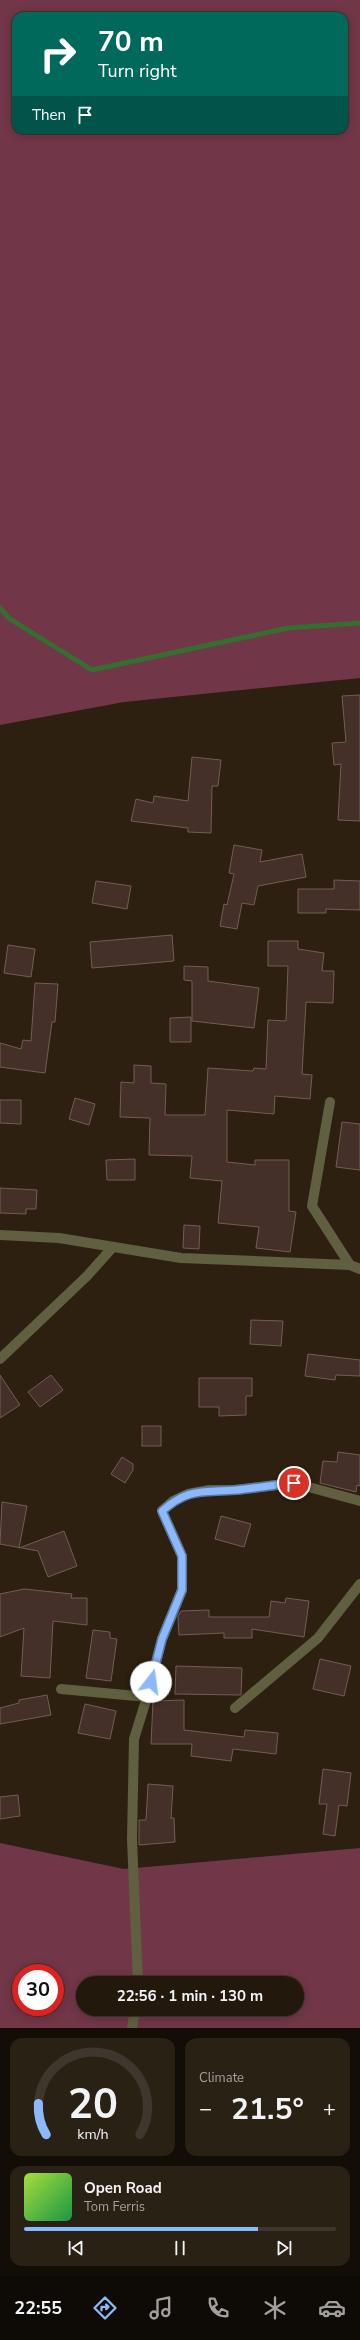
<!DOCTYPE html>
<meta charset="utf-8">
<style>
body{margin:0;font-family:"Nunito Sans",sans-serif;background:#2a2115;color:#f1f3f6;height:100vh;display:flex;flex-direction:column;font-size:15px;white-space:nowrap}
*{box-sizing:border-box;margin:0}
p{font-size:13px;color:#a2a09d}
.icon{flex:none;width:22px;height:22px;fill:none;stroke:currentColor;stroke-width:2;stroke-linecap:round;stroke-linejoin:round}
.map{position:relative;height:2028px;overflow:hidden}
.side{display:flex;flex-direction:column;gap:10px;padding:10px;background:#130d07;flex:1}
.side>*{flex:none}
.banner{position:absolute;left:12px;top:12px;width:336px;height:122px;border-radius:12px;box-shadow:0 2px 10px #0003,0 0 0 1px #3f372d;background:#00695c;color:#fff;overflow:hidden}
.speed{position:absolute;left:12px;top:1964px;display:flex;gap:8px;font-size:20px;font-weight:700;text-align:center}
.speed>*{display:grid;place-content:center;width:52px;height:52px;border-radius:50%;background:#22180c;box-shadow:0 2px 10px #0003,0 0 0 1px #3f372d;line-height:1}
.speed .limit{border:6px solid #d22;background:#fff;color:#111}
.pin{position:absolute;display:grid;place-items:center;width:34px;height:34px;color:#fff;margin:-17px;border:2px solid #fff;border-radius:50%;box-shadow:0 1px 4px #0007}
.me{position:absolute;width:44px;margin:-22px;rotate:15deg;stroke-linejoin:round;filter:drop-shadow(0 0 3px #0008)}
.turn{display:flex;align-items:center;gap:14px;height:84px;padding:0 20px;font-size:18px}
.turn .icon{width:52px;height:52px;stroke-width:2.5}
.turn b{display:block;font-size:28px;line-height:34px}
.then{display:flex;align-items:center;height:38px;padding:0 20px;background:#0003;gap:8px;font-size:15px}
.big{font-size:30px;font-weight:700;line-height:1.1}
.side .widget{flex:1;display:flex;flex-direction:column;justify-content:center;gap:6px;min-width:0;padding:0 14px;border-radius:12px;background:#2a2115}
.side .dial{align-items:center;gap:0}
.dial svg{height:104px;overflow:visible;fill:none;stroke:#3f372d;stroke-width:7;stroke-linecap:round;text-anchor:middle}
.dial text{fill:#f1f3f6;stroke:none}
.song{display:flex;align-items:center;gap:12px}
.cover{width:48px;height:48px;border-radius:6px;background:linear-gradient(135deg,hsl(80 70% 55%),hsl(140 70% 35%))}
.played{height:4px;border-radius:2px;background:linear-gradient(90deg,#8cb9fc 75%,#3f372d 75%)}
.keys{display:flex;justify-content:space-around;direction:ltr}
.heat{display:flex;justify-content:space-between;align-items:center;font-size:22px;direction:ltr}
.side .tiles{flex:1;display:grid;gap:10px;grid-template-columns:1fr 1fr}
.widget:last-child{grid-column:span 2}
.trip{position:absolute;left:76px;top:1976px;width:228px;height:40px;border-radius:20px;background:#22180c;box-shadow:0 2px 10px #0003,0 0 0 1px #3f372d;font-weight:700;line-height:40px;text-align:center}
.tab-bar{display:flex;height:64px;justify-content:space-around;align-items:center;background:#0e0a05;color:#a2a09d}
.tab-bar .icon{width:28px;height:28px}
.tab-bar .active{color:#8cb9fc}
.tab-bar b{font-size:18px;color:#f1f3f6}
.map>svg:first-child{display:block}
.green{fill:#713648;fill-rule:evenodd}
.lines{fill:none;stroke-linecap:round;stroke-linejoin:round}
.stream{stroke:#366d31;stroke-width:5}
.building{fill:#442f29;stroke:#745c55}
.street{stroke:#605f3f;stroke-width:10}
.route-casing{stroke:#5b78a4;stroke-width:10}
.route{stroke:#8cb9fc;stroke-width:7}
</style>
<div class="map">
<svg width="360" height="2028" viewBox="0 0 360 2028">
<rect width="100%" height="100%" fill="#2d2010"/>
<!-- green -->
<g class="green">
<path d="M0,0H360V678L124,702L0,725V610L8,616L0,607ZM16,16H344V130H16Z"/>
<path d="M0,1843L124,1869L360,1848V2028H0ZM21,1973H55V2007H21ZM83,1983H297V2009H83Z"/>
</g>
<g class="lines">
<!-- stream -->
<polyline class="stream" points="0,608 10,619 92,670 288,628 360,623"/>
</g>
<!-- building -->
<g class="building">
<polygon points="360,695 360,821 338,820 341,764 334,765 332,743 346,742 342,696"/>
<polygon points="192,757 221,760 218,786 212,786 211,833 188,832 188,828 131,821 136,799 153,803 154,796 188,801"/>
<polygon points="234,845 262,850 260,862 302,854 306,877 258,886 254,905 242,903 237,929 220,926 224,904 227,905 234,874 229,873"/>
<polygon points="334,880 360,881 360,910 326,909 326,913 298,913 298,889 334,889"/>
<polygon points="96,881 131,886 127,909 92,903"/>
<polygon points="172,935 174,961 92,968 90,942"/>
<polygon points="268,941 298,941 298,949 324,953 322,971 334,971 333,1003 306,1002 302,1074 312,1075 310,1099 275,1096 274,1114 227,1110 227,1162 255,1165 255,1160 289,1160 289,1211 296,1212 290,1252 256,1248 259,1227 218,1223 222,1181 190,1178 192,1156 149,1155 150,1118 120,1117 121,1082 134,1083 134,1065 151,1066 151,1083 166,1084 165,1115 205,1115 208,1068 253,1071 254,1068 266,1069 268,1020 286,1021 288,966 268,966"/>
<polygon points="8,945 35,949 31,977 4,973"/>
<polygon points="184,966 208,967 208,981 259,988 254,1028 192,1021 192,981 184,980"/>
<polygon points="35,983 58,984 55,1022 52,1022 45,1073 0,1067 0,1043 21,1049 23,1040 31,1041"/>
<polygon points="191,1017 191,1042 170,1042 170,1018"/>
<polygon points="75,1098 95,1104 89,1125 69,1119"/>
<polygon points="0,1100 21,1100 21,1124 0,1123"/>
<polygon points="342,1122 360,1124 360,1170 336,1167"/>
<polygon points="135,1159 135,1180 107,1180 106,1160"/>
<polygon points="0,1188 37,1190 36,1209 26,1209 26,1214 0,1213"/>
<polygon points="184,1225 200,1226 199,1249 183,1248"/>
<polygon points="251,1320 283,1321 281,1346 250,1344"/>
<polygon points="308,1354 360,1360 360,1376 336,1375 335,1380 305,1376"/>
<polygon points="0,1375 20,1405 0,1418"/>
<polygon points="51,1375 63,1390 40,1407 28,1392"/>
<polygon points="199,1378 252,1378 252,1396 246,1396 246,1415 219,1416 219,1407 199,1407"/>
<rect x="142" y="1426" width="19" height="20"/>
<polygon points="338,1452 360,1455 360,1486 357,1485 356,1492 320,1483 323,1461 337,1462"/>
<polygon points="122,1457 133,1464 133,1470 125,1483 111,1474"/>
<polygon points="2,1502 27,1506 19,1548 64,1531 77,1566 48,1577 38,1551 0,1544"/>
<polygon points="221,1516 251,1524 244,1547 215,1539"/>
<polygon points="24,1589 72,1594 71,1598 87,1598 87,1625 53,1621 50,1678 21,1676 24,1628 0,1637 0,1594"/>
<polygon points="286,1598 309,1601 304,1637 252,1629 252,1638 224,1638 224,1633 179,1635 178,1616 181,1611 209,1610 209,1617 269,1617 271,1601 285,1603"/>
<polygon points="93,1630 110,1632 110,1638 117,1639 111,1681 86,1678"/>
<polygon points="320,1659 351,1666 344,1696 313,1689"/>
<polygon points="176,1666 242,1668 241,1695 175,1694"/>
<polygon points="47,1695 51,1715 0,1724 0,1708 19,1703 19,1700"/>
<polygon points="184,1700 184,1730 244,1737 245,1730 278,1733 276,1754 233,1749 231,1761 191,1756 192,1744 151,1744 153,1701"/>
<polygon points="85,1704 116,1711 110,1739 78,1733"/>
<polygon points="323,1769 351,1773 347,1806 339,1805 335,1836 323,1834 327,1804 319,1804"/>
<polygon points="148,1784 173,1786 171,1818 174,1818 175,1842 139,1845 139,1820 146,1820"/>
<polygon points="18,1795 20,1816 0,1819 0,1797"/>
</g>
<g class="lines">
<!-- street -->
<g class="street">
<polyline points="330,1102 312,1206 350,1265 360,1269"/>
<polyline points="0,1235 59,1238 181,1258 350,1265"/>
<polyline points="0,1359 87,1276 113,1247"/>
<polyline points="61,1689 147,1697 162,1639 182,1590 182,1556 162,1511 173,1501 188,1494 209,1490 234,1490 294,1483 360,1501"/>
<polyline points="235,1708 318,1638 360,1584"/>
<polyline points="138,1983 132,1839 134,1739 147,1697"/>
<polyline points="132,2028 135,2009"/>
</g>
</g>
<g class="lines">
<defs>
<path id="route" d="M151,1682L162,1639L182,1590V1556L162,1511C189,1487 203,1493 236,1490C255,1488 275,1485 294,1483"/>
</defs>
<!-- route casing -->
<use href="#route" class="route-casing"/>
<!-- route -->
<use href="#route" class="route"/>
</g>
</svg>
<div class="speed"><div class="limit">30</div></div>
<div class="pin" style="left:294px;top:1483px;background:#d93025"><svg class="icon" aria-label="arrive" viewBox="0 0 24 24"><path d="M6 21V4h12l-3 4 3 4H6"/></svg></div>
<svg class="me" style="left:151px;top:1682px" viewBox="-20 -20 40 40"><circle r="19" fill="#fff"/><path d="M0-13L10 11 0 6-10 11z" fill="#8cb9fc"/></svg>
<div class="trip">22:56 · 1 min · 130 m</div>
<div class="banner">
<div class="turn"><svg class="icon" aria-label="right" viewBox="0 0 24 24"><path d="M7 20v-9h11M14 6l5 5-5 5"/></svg><div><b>70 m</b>Turn right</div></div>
<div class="then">Then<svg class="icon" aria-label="arrive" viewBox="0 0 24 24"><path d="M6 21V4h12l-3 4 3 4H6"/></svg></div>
</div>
</div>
<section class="side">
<div class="tiles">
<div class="widget dial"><svg viewBox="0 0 100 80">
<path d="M14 69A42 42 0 1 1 86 69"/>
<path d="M14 69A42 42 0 0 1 8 45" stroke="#8cb9fc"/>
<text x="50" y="56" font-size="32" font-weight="700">20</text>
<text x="50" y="72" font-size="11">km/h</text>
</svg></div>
<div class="widget"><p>Climate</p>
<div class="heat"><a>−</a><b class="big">21.5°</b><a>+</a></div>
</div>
<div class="widget">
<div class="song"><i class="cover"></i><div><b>Open Road</b><p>Tom Ferris</p></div></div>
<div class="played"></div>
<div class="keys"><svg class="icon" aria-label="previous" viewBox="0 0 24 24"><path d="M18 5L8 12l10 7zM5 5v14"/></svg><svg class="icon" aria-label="pause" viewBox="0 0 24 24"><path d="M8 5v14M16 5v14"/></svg><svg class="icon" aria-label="next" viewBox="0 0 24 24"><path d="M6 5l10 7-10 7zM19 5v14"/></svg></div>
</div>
</div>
</section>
<nav class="tab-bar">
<b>22:55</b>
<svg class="icon active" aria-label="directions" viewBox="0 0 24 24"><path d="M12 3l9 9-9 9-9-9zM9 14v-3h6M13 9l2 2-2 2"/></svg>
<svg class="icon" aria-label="music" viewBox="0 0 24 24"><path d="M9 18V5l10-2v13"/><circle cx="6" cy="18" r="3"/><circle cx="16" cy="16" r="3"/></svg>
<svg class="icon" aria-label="phone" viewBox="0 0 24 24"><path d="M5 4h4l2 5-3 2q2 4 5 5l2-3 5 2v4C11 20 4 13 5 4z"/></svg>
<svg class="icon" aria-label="climate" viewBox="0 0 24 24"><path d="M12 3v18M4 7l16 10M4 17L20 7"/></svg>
<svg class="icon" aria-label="car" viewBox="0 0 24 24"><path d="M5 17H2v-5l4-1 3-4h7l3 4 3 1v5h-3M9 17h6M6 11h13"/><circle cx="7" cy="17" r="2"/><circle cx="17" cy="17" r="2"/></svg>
</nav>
